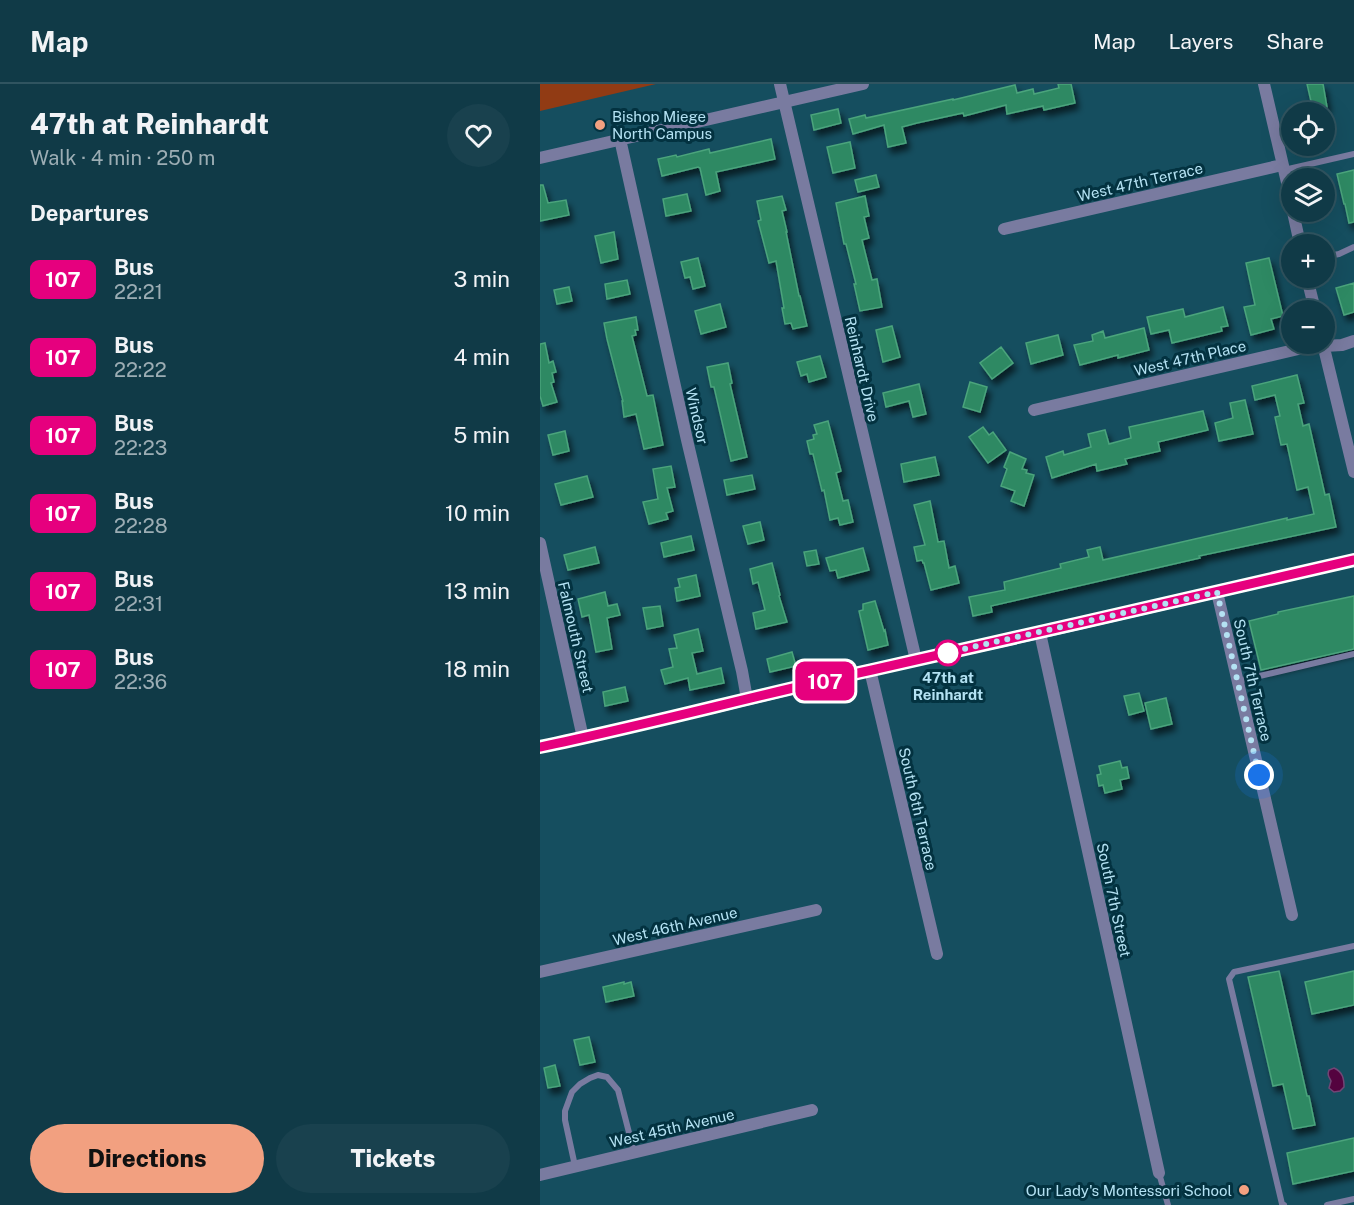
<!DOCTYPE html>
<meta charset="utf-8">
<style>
body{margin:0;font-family:"Public Sans",sans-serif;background:#19414e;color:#f1f3f6;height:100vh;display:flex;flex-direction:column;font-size:22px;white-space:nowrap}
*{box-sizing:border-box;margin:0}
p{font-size:20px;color:#9cadb4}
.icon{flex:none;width:33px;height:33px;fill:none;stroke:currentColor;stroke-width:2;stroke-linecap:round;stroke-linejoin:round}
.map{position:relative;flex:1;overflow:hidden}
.details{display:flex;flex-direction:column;background:#103a47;width:540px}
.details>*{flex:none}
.badge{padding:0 12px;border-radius:9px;font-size:21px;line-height:39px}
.controls{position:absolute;left:741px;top:18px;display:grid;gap:12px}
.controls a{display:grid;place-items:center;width:54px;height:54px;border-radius:50%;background:#103a47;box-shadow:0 6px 24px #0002,0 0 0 2px #305460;font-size:30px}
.you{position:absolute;width:30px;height:30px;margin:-15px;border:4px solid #fff;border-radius:50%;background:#1a73e8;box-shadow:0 0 0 9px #1a73e833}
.map>.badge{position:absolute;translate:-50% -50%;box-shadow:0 0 0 3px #fff}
h2{padding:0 30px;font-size:22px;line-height:54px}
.round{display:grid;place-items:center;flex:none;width:63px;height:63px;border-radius:32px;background:#19414e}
.summary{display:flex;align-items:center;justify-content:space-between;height:102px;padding:0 30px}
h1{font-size:28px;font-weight:800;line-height:45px}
.button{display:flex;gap:12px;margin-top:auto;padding:12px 30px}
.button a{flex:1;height:69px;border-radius:36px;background:#f2a080;color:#111;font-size:24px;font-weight:800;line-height:69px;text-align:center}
.button a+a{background:#19414e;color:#f1f3f6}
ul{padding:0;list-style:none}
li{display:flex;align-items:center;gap:18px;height:78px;padding:0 30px}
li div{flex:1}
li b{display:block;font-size:22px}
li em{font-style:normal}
li .badge{min-width:66px;font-weight:700;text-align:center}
header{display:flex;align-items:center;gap:36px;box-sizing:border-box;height:84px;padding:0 30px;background:#103a47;border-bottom:2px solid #305460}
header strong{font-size:28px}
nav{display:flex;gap:33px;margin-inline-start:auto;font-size:21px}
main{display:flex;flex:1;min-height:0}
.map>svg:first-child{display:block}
</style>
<header>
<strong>Map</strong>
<nav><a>Map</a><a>Layers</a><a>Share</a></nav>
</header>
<main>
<section class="details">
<div class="summary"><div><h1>47th at Reinhardt</h1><p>Walk · 4 min · 250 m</p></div><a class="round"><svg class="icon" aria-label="heart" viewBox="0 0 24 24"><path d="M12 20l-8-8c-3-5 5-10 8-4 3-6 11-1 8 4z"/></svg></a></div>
<h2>Departures</h2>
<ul>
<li><span class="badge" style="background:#e6007e;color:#fff">107</span><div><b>Bus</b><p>22:21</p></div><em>3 min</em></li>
<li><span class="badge" style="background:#e6007e;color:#fff">107</span><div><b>Bus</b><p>22:22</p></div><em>4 min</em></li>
<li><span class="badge" style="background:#e6007e;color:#fff">107</span><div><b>Bus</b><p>22:23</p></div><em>5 min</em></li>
<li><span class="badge" style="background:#e6007e;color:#fff">107</span><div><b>Bus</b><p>22:28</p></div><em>10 min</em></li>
<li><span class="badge" style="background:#e6007e;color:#fff">107</span><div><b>Bus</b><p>22:31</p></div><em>13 min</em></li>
<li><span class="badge" style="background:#e6007e;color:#fff">107</span><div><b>Bus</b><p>22:36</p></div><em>18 min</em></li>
</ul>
<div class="button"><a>Directions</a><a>Tickets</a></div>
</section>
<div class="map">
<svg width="814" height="1121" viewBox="0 0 814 1121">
<defs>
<filter id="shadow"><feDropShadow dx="3.5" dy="6" stdDeviation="3" flood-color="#0009"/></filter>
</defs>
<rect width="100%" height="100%" fill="#154e5f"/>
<path fill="#913b14" d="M0 0H116L0 27Z"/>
<path fill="#54033f" stroke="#714675" stroke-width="1.5" d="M794 984C803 988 804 995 804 1003L800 1007 794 1008 789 1004 791 997C789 993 787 991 789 986Z"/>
<path fill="#2d8963" stroke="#4ba47c" stroke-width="1.5" filter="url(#shadow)" d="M518 0H531L535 19 504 26 503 22 467 30 466 21 424 32 423 29 377 39 362 43 366 59 348 63 344 41 313 50 309 35 325 31 326 34 413 15V16L475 1 477 9 493 5 494 10 519 4Z
M767 0H783L787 23 773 26Z
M298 25 301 39 274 46 271 31Z
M231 55 235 75 176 88 180 107 166 111 160 84 158 83 122 92 118 75 136 71 137 73 169 65 170 69Z
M310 58 315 84 293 89 287 63Z
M814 86V138L809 139 805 120H804L797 90Z
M336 91 339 103 318 108 315 96Z
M0 101H3L8 119 26 116 29 131 0 137Z
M147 110 151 127 126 132 123 115Z
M242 112 246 126 242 127 247 148H246L259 212H260L267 242 253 245 251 239 245 240 242 224H244L236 177 229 179 218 137 221 136 217 117Z
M325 112 329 132 324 133 329 154 322 156 332 196 337 195 342 223 320 227 314 200H316L306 160H304L296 119Z
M74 148 78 175 61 179 55 152Z
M158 174 165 202 153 205 150 193 145 194 141 178Z
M729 174 743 232 731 235 734 245 711 251 704 223 715 221 706 179Z
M87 196 90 210 67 215 65 200Z
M814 199V228L804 231 796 204Z
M29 203 32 217 17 220 14 206Z
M180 220 186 243 161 250 155 227Z
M683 223 688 242 681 243 682 247 632 259 629 246 611 250 607 233 643 225 645 233Z
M96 233 98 246H95L96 251 92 252 107 312 113 311 123 361 104 365 96 330 84 333 82 317H83L67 255 64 239Z
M352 242 360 273 343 278 336 246Z
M604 244 609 266 578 274V271L540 281 534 261 553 257 552 251 563 247 565 254Z
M518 251 523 271 491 280 486 259Z
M5 259 9 279 13 277 16 288 12 289 14 298 11 299 17 318 3 322 0 312V260Z
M461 263 473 279 452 295 440 279Z
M280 272 286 293 269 298 267 290 261 292 257 278Z
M188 279 192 299 190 300 207 373 191 377 174 303H171L167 283Z
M757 291 764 319 758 320 763 342 769 340 785 411 789 410 796 443 659 472 660 474 451 522 452 528 433 532 429 513 465 506 464 498 521 484 520 480 549 473 547 466 560 463 563 476 747 434V436L774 430 768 403 757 406 747 360 741 361 735 333 740 332 735 311 715 316 712 302Z
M430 298 447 303 440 328 423 323Z
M379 300 386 330 373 333 369 317 346 323 343 309Z
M705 316 713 350 679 357 675 339 693 334 690 319Z
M663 327 668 346 618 358 620 367 585 375 587 380 557 387 556 380 512 394 506 373 523 367 524 371 551 363 548 350 565 346 569 360 591 354 589 343Z
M288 337 301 387 296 389 303 417 308 416 313 438 300 441 298 434 290 436 284 406 282 407 273 370H270L267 357 274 355 273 351 277 350 274 341Z
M443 343 449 351 453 348 466 366 448 379 429 353Z
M25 347 29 367 13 371 8 351Z
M470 368 486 375 482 385 487 386 486 389 494 391 484 422 471 417 475 407 461 402 467 385 464 383Z
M395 373 399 391 364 398 361 380Z
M131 382 135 403 127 404 133 427 126 429 128 435 109 440 103 418 118 415 113 385Z
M212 391 215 405 187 411 184 396Z
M47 392 53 413 21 421 15 400Z
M390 417 398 458 404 457 409 484 415 482 419 499 391 506 384 479H383L382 476 377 477 374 463 385 461 374 421Z
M220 438 224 456 208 460 203 442Z
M151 452 154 466 124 473 121 459Z
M55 463 59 479 28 486 24 471Z
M323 464 329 486 298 494 296 486 290 487 286 474Z
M276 466 279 480 267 482 264 468Z
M232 479 240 511 239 512 247 538 216 545 213 529 225 526 218 498 213 500 210 485Z
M156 491 160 512 137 517 135 504 140 503 138 495Z
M65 508 68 522 77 520 80 531 67 534 72 565 56 568 49 531 42 533 38 515Z
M814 512V565L721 586 709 537 738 530V528Z
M335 517 344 547 345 546 348 561 328 566 319 527 323 526V520Z
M120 522 123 542 107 545 103 524Z
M158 545 163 567 152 569 157 590 181 584 184 599 150 606 148 594 125 600 121 586 133 583 129 565 137 564 134 551Z
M252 568 256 582 230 588 227 575Z
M85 603 88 617 65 622 63 608Z
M599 609 604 627 589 631 584 612Z
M626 614 632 640 611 645 605 619Z
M580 677 582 684 587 683 589 694 580 696 582 705 565 709 563 701 559 702 557 691 561 690 559 682Z
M739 887 767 1012H769L775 1041 753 1045 743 1000 733 1002 708 893Z
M814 887V921L772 930 765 898Z
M84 898V900L91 898 94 912 66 918 63 903Z
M49 953 55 978 40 981 34 956Z
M15 981 20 1002 8 1004 4 984Z
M814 1054V1087L753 1100 747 1069Z"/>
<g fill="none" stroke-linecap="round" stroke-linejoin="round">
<path stroke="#797ba0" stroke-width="6" d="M744 86 814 70
M784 173 799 170 814 163
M698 597 814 570
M35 1082 25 1036V1027L32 1008 40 1000 50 994 58 991 67 993 78 1006 94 1068
M619 1089 628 1121
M744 1121 742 1120 689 895 694 888 814 862
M787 1121 814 1115"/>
<path stroke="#797ba0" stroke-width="12" d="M240 0 376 576
M724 0 752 120
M80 55 147 356 202 587 207 615
M0 74 323 0
M753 128 760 160
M464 145 742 81
M767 194 775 226
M783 260 814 388
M494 326 767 263 802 261 814 257
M0 459 43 654
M677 508 752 831
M500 549 619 1089
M330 586 397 870
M0 888 276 826
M0 1091 272 1026"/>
<path stroke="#9597d2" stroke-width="12" d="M0 663 172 624 330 586 500 549 814 476"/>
</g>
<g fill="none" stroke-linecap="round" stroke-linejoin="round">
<g stroke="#fff" stroke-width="14">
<path id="line" d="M0 663C111 640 221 610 332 586 493 550 653 513 814 476"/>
</g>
<use href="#line" stroke="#e6007e" stroke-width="9"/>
<path stroke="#b4e2f3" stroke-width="6" stroke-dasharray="0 10.8" d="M408 569H406L677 508 719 691"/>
</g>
<g fill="#f2a080" stroke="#033240" stroke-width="2">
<circle cx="60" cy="41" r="6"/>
<circle cx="704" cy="1106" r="6"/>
</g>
<circle fill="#fff" stroke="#e6007e" stroke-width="3" cx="408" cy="569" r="12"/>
<g text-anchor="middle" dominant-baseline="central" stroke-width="6" stroke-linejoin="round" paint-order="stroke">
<g font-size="15" fill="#b4e2f3" stroke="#033240" text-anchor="start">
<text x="72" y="32">Bishop Miege<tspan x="72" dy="17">North Campus</tspan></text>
<text x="692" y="1106" text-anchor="end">Our Lady's Montessori School</text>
</g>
<g font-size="15" fill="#b4e2f3" stroke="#033240">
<text transform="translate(600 98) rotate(-13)">West 47th Terrace</text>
<text transform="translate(650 274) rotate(-13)">West 47th Place</text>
<text transform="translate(322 285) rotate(77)">Reinhardt Drive</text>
<text transform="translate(157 332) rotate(77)">Windsor</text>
<text transform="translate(36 553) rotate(77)">Falmouth Street</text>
<text transform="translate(713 596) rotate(77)">South 7th Terrace</text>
<text transform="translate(378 725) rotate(77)">South 6th Terrace</text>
<text transform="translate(574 816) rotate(78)">South 7th Street</text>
<text transform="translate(135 842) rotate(-13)">West 46th Avenue</text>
<text transform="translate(132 1044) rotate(-13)">West 45th Avenue</text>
</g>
<g font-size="15" font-weight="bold" fill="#b4e2f3" stroke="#033240">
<text x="408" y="593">47th at<tspan x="408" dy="17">Reinhardt</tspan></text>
</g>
</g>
</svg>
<div class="controls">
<a><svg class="icon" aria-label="locate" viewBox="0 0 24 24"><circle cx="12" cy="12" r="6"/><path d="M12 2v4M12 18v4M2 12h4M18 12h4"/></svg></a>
<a><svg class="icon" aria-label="layers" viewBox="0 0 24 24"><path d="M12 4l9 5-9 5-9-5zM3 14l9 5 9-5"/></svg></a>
<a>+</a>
<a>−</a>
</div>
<div class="you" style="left:719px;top:691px"></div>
<b class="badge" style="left:285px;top:597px;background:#e6007e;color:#fff">107</b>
</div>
</main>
